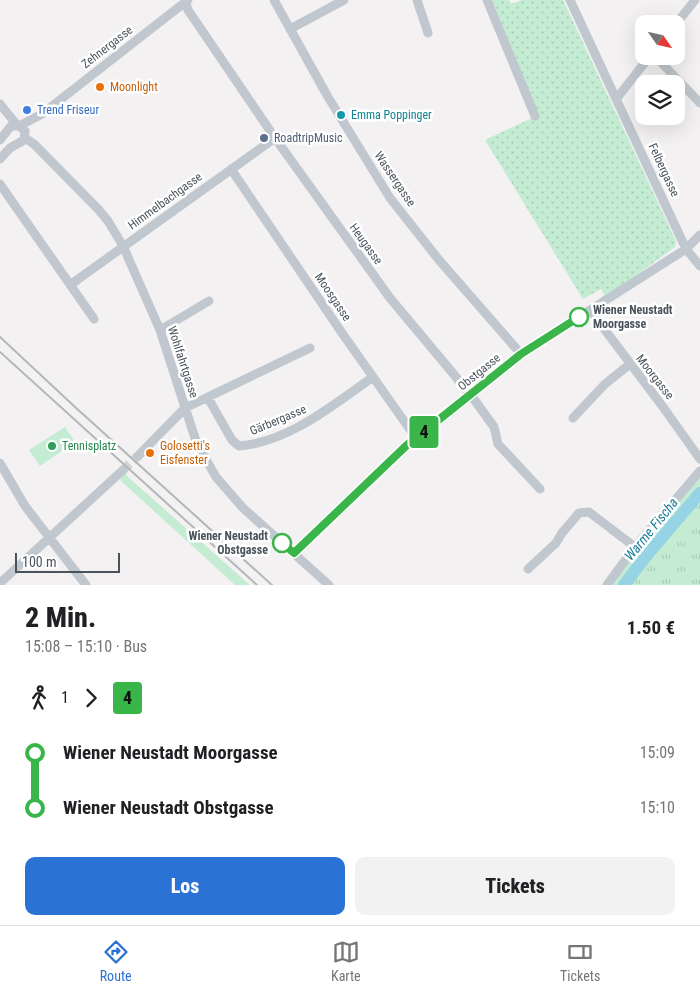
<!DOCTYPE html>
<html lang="de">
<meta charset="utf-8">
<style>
body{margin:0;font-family:"Roboto Condensed",sans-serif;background:#f2f2f2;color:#202124;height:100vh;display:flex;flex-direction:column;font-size:19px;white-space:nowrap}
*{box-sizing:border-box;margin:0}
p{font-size:16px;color:#757577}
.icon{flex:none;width:28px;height:28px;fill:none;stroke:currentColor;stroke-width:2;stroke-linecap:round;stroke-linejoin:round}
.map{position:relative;height:585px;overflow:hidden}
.side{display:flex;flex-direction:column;background:#fff;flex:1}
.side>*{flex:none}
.badge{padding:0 10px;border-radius:4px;font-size:18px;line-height:32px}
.needle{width:32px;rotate:124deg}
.fabs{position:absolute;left:635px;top:15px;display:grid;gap:10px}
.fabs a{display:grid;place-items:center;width:50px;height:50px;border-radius:10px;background:#fff;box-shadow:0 5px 20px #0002;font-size:25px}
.scale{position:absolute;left:15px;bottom:12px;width:105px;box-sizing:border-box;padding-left:5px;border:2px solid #4a535c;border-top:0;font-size:14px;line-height:18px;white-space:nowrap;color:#4a535c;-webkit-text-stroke:4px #fff;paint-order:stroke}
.map>.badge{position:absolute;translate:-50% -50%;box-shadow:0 0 0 2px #fff}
.legs{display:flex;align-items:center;gap:8px;height:55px;padding:0 25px;font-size:16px}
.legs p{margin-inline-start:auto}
.summary{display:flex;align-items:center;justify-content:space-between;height:85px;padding:0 25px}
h1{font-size:28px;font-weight:800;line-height:38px}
.action{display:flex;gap:10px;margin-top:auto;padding:10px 25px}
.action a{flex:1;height:58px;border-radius:10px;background:#2a72d3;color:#fff;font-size:20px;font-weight:800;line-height:58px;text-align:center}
.action a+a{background:#f2f2f2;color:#202124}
ul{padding:0 25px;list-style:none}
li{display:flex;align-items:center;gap:18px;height:55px;font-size:19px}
li i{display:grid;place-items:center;width:8px;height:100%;margin:0 6px;background:currentColor}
li i::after{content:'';width:12px;height:12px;margin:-6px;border:4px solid;border-radius:50%;background:#fff}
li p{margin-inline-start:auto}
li:first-child i{background:linear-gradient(#0000 50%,currentColor 0)}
li:last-child i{background:linear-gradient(currentColor 50%,#0000 0)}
.menu{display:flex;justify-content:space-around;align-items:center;height:70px;border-top:1px solid #e0e0e0;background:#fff;font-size:14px;color:#757577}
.menu a{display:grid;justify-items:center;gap:2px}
.menu .current{color:#2a72d3}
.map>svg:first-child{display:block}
</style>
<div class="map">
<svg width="700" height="585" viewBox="0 0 700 585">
<defs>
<pattern id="park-tufts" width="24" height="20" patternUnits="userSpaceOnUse" patternTransform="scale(1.25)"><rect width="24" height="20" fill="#c3ecd3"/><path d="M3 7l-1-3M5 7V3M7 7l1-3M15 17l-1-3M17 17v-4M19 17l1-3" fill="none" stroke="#a9ccb8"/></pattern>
<pattern id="garden-dots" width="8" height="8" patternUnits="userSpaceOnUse" patternTransform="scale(1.25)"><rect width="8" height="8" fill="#c3ecd3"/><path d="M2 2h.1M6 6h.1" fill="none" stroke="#a9ccb8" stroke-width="1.8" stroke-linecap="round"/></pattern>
</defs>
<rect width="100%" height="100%" fill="#f3f1f1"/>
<path fill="#c3ecd3" d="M65 427 75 442 40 466 29 450Z
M125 471 128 477 250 585H235L120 480Z
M700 478V523L635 585H611L666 516Z"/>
<path fill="url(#park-tufts)" d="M700 497V585H626L648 555Z"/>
<path fill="url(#garden-dots)" d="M492 0H509L511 4 522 0H563L676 241 675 247 606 297 601 289 583 299 485 140 538 115Z"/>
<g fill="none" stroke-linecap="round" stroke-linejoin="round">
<path stroke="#95d3e5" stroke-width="12" d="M624 585 647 555 700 493"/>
<path stroke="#d1d1d3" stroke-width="9" stroke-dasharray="9 4.5" stroke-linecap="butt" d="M123 470 138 456"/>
<path stroke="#c0c7ce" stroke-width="9" d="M185 0 188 10 275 138 390 298 471 395 494 427 498 444 540 489
M274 0 328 97 390 198 439 260 521 354
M417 0 428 33
M487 0 535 116
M570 0 686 249 700 266
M676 24 695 0
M290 29 344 0
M655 56 700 103
M617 98 650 56
M0 104 17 125
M19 126 42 114 188 0
M25 138 34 144 98 209 108 221 123 246 160 330 195 438 208 463 216 477 243 508 329 585
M0 140 11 126H19L25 131 24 140 10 148 0 159
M231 169 342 333 416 438
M0 184 94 319
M70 285 275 138
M590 310 663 407 700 459
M160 330 209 301
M208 398 232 440 239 446C289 442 333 405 373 377
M573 418 605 384 630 364
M138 456 185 408 310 348
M0 463 25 506 86 585
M294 553 399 452 521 354 686 249 700 235
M528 569 556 543 562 533 579 513 589 512 635 547
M0 583 123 470
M607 585 635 547 700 471"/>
<path stroke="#b3b6ba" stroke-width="2" d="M0 337 75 407 272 585
M0 352 257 585"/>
</g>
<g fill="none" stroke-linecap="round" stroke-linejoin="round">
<g stroke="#fff" stroke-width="11">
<path id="line-1" d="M282 543 294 553 407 445 521 354 579 317"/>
</g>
<use href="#line-1" stroke="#39b54a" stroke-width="8"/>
</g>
<g fill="#e8710a" stroke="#fff" stroke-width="2">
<circle cx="100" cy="87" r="5"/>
<circle cx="150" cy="453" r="5"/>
</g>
<circle fill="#3f7fe0" stroke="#fff" stroke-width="2" cx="27" cy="110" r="5"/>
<circle fill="#0f9aa8" stroke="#fff" stroke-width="2" cx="341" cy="115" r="5"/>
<circle fill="#5c6f8a" stroke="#fff" stroke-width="2" cx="264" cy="138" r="5"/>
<g fill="#fff" stroke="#39b54a" stroke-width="2.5">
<circle cx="579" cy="317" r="9"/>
<circle cx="282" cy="543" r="9"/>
</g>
<circle fill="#2e9e5b" stroke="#fff" stroke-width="2" cx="52" cy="446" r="5"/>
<g text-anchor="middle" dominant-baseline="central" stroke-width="5" stroke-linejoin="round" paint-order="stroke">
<g font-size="12" fill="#4a535c" stroke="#fff">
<text transform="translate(107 47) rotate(-38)">Zehnergasse</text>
<text transform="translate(664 170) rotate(65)">Felbergasse</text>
<text transform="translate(395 179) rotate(56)">Wassergasse</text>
<text transform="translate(165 201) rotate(-36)">Himmelbachgasse</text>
<text transform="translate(366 244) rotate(54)">Heugasse</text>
<text transform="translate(333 297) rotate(56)">Moosgasse</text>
<text transform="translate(183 362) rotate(72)">Wohlfahrtgasse</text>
<text transform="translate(479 372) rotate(-39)">Obstgasse</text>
<text transform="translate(655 377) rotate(52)">Moorgasse</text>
<text transform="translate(278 420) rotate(-23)">Gärbergasse</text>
</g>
<g font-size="12" fill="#c56008" stroke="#fff" text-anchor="start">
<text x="110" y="87">Moonlight</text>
<text x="160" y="446">Golosetti's<tspan x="160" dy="14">Eisfenster</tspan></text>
</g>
<g font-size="12" fill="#366cbe" stroke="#fff" text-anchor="start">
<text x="37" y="110">Trend Friseur</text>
</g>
<g font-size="12" fill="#0d838f" stroke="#fff" text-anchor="start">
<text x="351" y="115">Emma Poppinger</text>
</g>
<g font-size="12" fill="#4e5e75" stroke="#fff" text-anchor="start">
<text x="274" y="138">RoadtripMusic</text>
</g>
<g font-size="12" font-weight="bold" fill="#4a535c" stroke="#fff" text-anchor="start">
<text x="593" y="310">Wiener Neustadt<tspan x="593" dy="14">Moorgasse</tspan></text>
<text x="268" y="536" text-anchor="end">Wiener Neustadt<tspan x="268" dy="14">Obstgasse</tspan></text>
</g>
<g font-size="12" fill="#27864d" stroke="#fff" text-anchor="start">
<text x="62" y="446">Tennisplatz</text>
</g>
<g font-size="14" font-style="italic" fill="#1a7c99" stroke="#fff">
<text transform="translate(651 529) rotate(-51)">Warme Fischa</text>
</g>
</g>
</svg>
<div class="fabs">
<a><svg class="needle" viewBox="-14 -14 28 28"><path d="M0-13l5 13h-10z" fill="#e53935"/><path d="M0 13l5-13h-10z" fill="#757577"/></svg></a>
<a><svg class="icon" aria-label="layers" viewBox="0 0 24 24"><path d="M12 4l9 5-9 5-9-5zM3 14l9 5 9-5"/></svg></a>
</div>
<div class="scale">100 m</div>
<b class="badge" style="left:424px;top:432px;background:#39b54a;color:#111">4</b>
</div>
<section class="side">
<div class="summary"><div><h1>2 Min.</h1><p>15:08 – 15:10 · Bus</p></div><b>1.50 €</b></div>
<div class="legs"><svg class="icon" aria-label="walk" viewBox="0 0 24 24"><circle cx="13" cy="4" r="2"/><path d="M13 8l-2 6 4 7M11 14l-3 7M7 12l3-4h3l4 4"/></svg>1<svg class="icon" aria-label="forward" viewBox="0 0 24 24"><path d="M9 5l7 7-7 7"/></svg><b class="badge" style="background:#39b54a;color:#111">4</b></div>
<ul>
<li><i style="color:#39b54a"></i><b>Wiener Neustadt Moorgasse</b><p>15:09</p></li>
<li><i style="color:#39b54a"></i><b>Wiener Neustadt Obstgasse</b><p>15:10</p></li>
</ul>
<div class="action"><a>Los</a><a>Tickets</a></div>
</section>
<nav class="menu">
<a class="current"><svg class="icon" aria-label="directions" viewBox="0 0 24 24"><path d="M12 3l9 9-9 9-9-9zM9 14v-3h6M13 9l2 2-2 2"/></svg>Route</a>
<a><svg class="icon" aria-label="map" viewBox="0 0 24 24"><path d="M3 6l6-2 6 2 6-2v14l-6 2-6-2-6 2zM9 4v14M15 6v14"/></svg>Karte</a>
<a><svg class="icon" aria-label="tickets" viewBox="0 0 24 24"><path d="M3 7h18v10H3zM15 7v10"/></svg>Tickets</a>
</nav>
